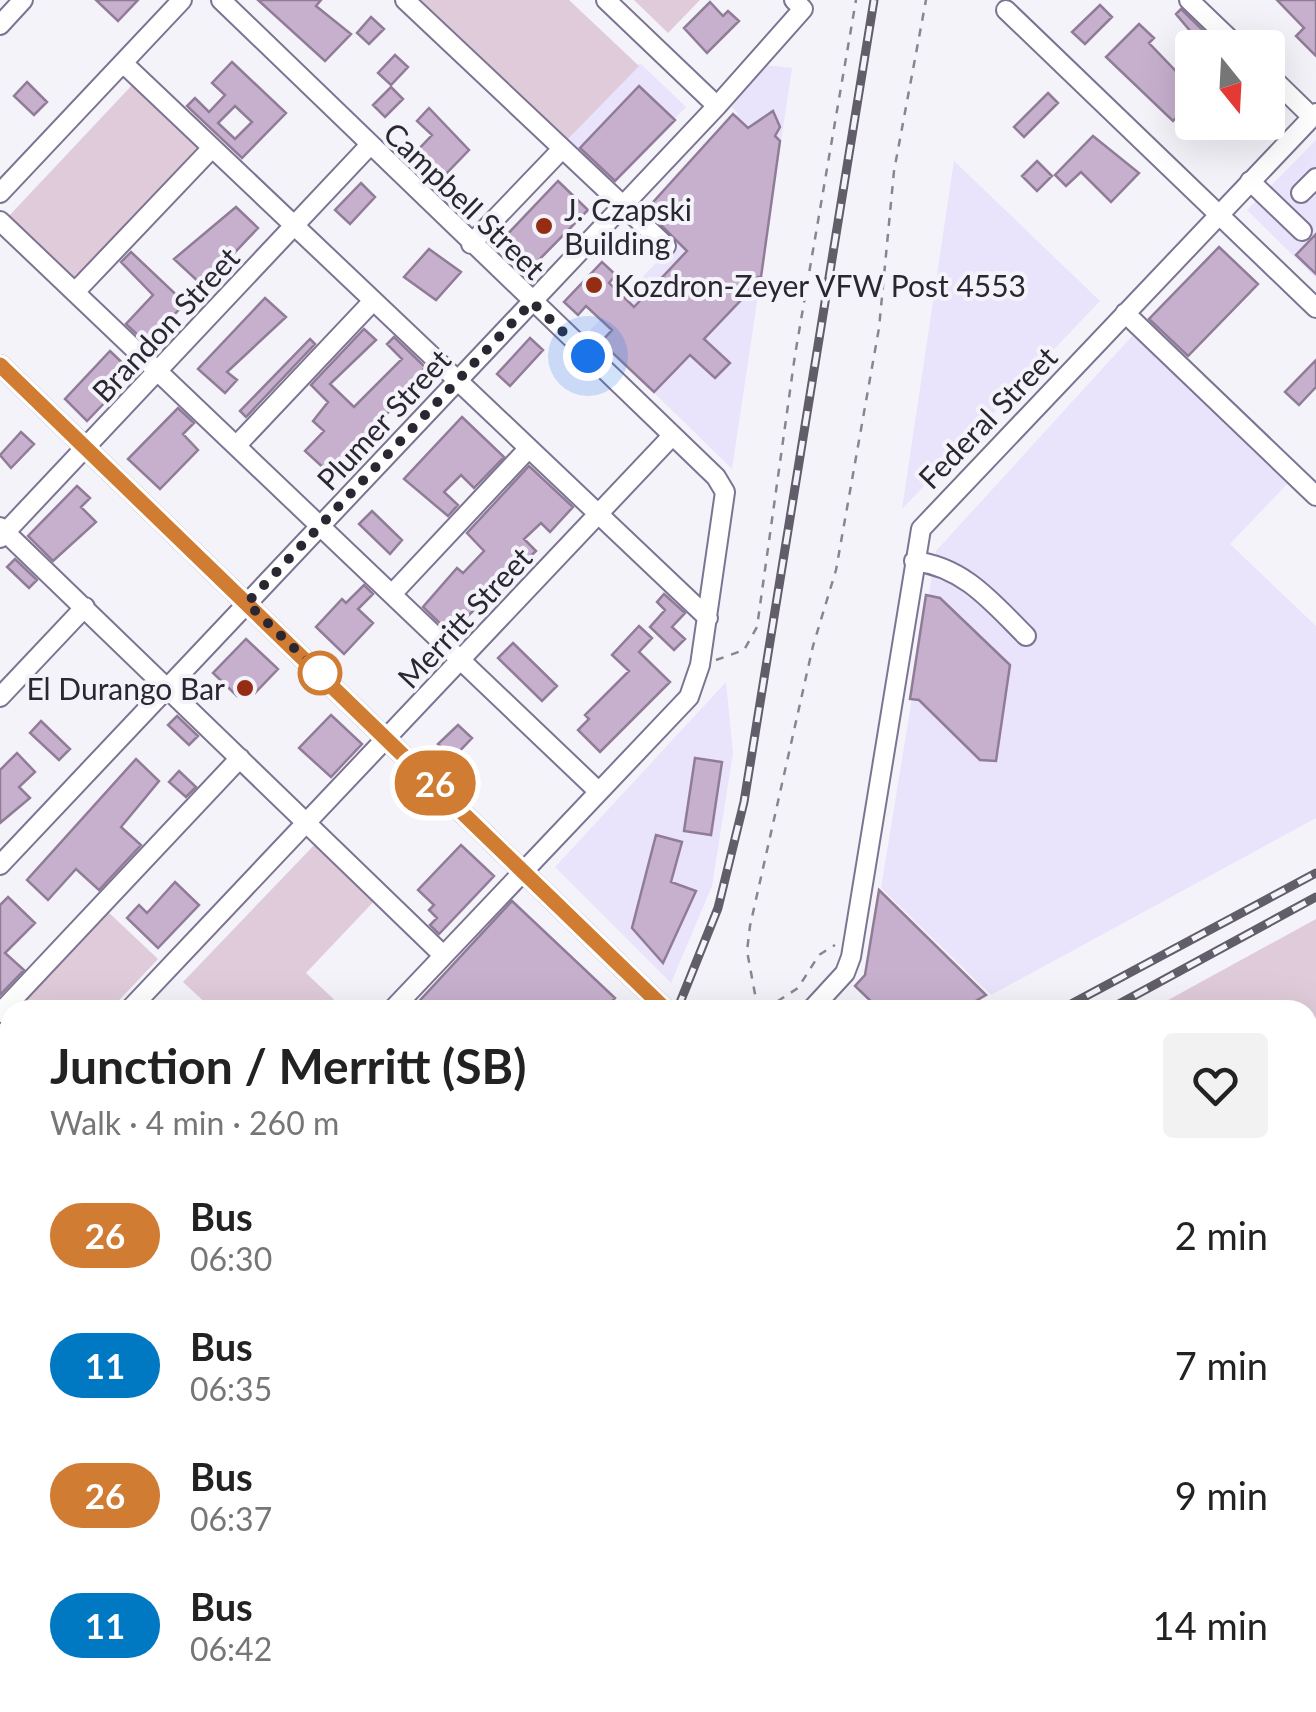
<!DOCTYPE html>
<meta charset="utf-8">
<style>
body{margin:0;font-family:Lato,sans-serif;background:#f2f2f2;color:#222;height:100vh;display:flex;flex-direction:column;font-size:38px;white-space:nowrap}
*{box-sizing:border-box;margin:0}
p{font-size:32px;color:#767676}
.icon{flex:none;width:55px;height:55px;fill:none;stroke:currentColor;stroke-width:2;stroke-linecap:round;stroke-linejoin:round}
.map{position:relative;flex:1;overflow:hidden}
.details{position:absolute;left:0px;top:1000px;width:1318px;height:712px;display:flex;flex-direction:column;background:#fff;border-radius:30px 30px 0 0;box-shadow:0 10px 40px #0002}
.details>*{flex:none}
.badge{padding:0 20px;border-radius:32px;font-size:35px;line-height:65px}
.needle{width:65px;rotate:162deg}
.buttons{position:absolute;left:1175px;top:30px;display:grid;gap:20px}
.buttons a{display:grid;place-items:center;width:110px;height:110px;border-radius:10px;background:#fff;box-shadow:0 10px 40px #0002;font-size:50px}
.you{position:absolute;width:50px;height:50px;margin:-25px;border:8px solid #fff;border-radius:50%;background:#1a73e8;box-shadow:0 0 0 15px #1a73e833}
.map>.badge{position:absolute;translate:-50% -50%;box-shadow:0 0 0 5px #fff}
.round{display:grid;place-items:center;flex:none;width:105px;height:105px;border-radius:10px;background:#f2f2f2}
.head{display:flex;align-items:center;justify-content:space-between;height:170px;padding:0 50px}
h1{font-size:48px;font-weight:700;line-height:75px}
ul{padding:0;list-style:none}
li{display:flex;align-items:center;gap:30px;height:130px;padding:0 50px}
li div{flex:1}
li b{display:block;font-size:38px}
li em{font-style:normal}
li .badge{min-width:110px;font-weight:700;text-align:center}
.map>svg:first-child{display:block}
</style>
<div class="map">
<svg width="1316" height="1712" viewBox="0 0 1316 1712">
<rect width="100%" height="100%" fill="#f5f3fa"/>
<path fill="#e9e3fb" d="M640 63 686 107 614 182 568 139Z
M764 65 792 68 732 469 590 330 666 253 633 224 738 114 732 107Z
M1316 140V278L1247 210Z
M954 161 1100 301 902 509Z
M1134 334 1287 484 1230 544 1316 626V818L991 995 881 888 936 551Z
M726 682 733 753 712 886 671 983 555 867Z
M10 1164V1492L0 1498V1175Z
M1316 1448V1600L1308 1592V1455Z
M10 1646V1702H307L317 1712H0V1651Z
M725 1702 938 1703 926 1712H723Z
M948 1703H1040L1050 1712H958Z"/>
<path fill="#dfcbd9" d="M421 0H569L639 66 568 139Z
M634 0H700L668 33Z
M134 83 203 148 76 282 7 218Z
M319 840 379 896 306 973 345 1010H213L183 982Z
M106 910 158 959 110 1010H35L23 999Z
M1316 919V1413L1308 1420V1010H1150Z"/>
<path fill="#c6b0ce" stroke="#907c97" stroke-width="2.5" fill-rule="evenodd" d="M96 0H138L118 21Z
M258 0H321L316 6 351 34 325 61Z
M1277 0H1316V56L1296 36 1304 28Z
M710 2 723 16 728 11 739 21 707 53 684 28Z
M1100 5 1112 17 1085 44 1072 32Z
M1181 9 1210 37 1202 45 1176 14Z
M371 17 384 29 369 44 357 33Z
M1139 24 1154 38 1149 43 1192 88V101L1173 121 1106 57Z
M395 55 408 67 391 85 378 73Z
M232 62 286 113 242 158 187 106 195 98 209 112 225 95 212 83ZM235 106 252 122 235 139 218 123Z
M27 82 47 102 34 115 14 96Z
M639 86 675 120 615 181 580 148Z
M391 87 403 99 385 117 373 105Z
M1048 93 1058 103 1024 137 1014 127Z
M429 108 469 150 442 178 416 152 432 135 417 121Z
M773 111 780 127 775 136 780 141 761 277H758V298L746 295 704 339 730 363 715 378 690 355 654 392 601 342 612 330 586 306 578 315 564 302 602 262 616 275 609 283 634 307 687 251 646 210 733 114 748 128Z
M1093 136 1139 173 1111 202 1081 172 1066 186 1055 175Z
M1037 161 1052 176 1037 191 1022 176Z
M558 181 588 210 529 270 500 242Z
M361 183 375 197 350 224 335 210Z
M236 207 258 228 203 286 174 259Z
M1316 234V274L1296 255Z
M1219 247 1258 284 1188 356 1149 319Z
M429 249 461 272 436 300 404 277Z
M131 252 185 303 147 344 126 324 153 295 121 262Z
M265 298 286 317 227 372 237 380 225 393 198 369Z
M364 329 376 340 330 384 354 407 402 359 387 344 394 337 425 367 403 398 328 472 305 451 324 431 313 421 328 402 311 385Z
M530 338 543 350 510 386 497 374Z
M310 339 315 344 246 417 240 411Z
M110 351 133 373 87 421 65 399Z
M1316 360V387L1299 405 1285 392Z
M178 408 194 423 183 434 198 450 160 489 128 459Z
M462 417 504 457 474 488 461 475 444 492 458 505 448 516 404 479Z
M21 432 34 444 11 468 0 455Z
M529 466 573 507 550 532 541 523 524 539 536 551 450 633 423 607 457 568 463 573 484 551 467 533Z
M77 486 90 498 81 507 96 522 53 561 28 536Z
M372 511 402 540 390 554 359 524Z
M15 559 37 580 29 588 7 567Z
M364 585 373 594 358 609 373 623 344 654 316 627 342 599 346 603Z
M664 594 685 613 672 627 685 639 674 650 650 627 665 610 657 602Z
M926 595 940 598 1010 665 996 761 980 760 919 700 910 699Z
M639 626 652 638 639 652 670 682 600 752 578 730 589 719 585 715 629 671 612 655Z
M246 639 278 669 255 693 247 685 237 696 213 673Z
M513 643 557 686 542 701 498 658Z
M331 715 362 744 331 777 299 748Z
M177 716 198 736 189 745 168 725Z
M41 721 70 749 59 760 30 733Z
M458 725 472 738 453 758 438 744Z
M17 753 35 772 19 787 30 798 0 823V770Z
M695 758 722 762 711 835 684 831Z
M136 759 159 781 121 827 141 845 99 890 76 869 48 900 27 880Z
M179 771 196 787 186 797 169 782Z
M656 835 682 842 671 882 696 891 663 963 632 928Z
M461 845 494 876 439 934 430 925 437 918 429 910 434 905 418 890Z
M175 882 199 905 158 948 127 918 139 905 147 913Z
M879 890 986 995 960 1010H880L855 986 865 975Z
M8 897 35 923 5 953 24 970 0 995V905Z
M512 901 615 998 604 1010H411Z"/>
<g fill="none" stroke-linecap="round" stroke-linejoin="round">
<g stroke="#7c7492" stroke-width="22">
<path id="minor" d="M221 0 716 477 725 492 700 665 689 697 392 1010
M405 0 666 246
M606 0 717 106
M1189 0 1239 48
M1006 10 1316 308
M0 25 23 0
M123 63 708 618
M1268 74 1312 117
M1250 181 1302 231
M0 193 182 0
M1301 193 1316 178
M0 221 598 791
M471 244 562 149
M75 292 212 148
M1125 313 1316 496
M0 365 666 1010
M236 446 373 301
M0 527 443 955
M0 538 369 146
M914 561C964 567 992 602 1026 636
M392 594 528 449
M0 697 85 607
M0 865 717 106 803 9 794 0
M129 1010 672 436
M811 1010 845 973 851 957 921 529 1316 113
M0 1013 240 758
M0 1145 10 1134
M0 1201 10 1190
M0 1209 10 1219
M1308 1437 1316 1447
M0 1489 10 1483
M1308 1495 1316 1485
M1308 1619 1316 1627
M220 1702 231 1712
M1230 1702 1239 1712
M943 1709 946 1712
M81 1712 101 1702
M1133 1712 1142 1702"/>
</g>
<path stroke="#88858f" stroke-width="2.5" stroke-dasharray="8 8" stroke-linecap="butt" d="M716 660 744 650 757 627 795 355 856 0
M758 1010 747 951 750 926 813 646 836 570 879 328 894 171 926 0
M764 1010 798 988 819 955 835 945"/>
<use href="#minor" stroke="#fff" stroke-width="18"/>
<g stroke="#615e69" stroke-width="9">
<path id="rail" d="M677 1010 718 908 744 802 874 0
M1060 1010 1316 873
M1108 1010 1316 897
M0 1592 10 1586
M695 1712 697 1702"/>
</g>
<use href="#rail" stroke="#f5f3fa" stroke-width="5" stroke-dasharray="15" stroke-linecap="butt"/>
</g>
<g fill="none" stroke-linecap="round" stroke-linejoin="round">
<g stroke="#fff" stroke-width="22">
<path id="line" d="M0 365 666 1010"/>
</g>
<use href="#line" stroke="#d07c32" stroke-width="15"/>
<path stroke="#2a2733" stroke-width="10" stroke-dasharray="0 18" d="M320 673 247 603 532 302 588 356"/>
</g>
<g fill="#952d15" stroke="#f5f3fa" stroke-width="4">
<circle cx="544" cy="226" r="10"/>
<circle cx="594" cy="285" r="10"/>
<circle cx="245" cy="688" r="10"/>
</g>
<circle fill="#fff" stroke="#d07c32" stroke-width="5" cx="320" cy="673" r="20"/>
<g text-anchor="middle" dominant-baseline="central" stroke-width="8" stroke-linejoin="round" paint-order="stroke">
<g font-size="30" fill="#2a2733" stroke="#f5f3fa">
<text transform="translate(465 200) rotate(44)">Campbell Street</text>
<text transform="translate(165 324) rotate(-47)">Brandon Street</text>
<text transform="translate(987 417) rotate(-46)">Federal Street</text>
<text transform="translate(383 419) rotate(-47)">Plumer Street</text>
<text transform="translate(464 617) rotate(-47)">Merritt Street</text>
</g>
<g font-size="30" fill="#2a2733" stroke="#f5f3fa" text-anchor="start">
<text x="564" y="209">J. Czapski<tspan x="564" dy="34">Building</tspan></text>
<text x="614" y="285">Kozdron-Zeyer VFW Post 4553</text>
<text x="225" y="688" text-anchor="end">El Durango Bar</text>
</g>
</g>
</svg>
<div class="buttons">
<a><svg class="needle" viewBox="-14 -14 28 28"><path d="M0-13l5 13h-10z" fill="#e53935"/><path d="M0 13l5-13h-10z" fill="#767676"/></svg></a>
</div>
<div class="you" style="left:588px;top:356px"></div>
<b class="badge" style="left:435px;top:783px;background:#d07c32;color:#fff">26</b>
<section class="details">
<div class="head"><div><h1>Junction / Merritt (SB)</h1><p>Walk · 4 min · 260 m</p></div><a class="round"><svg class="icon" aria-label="heart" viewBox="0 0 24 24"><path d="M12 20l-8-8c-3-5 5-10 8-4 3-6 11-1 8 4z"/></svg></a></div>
<ul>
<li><span class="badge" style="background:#d07c32;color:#fff">26</span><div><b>Bus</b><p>06:30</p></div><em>2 min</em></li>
<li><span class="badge" style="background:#0079c2;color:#fff">11</span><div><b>Bus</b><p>06:35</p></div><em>7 min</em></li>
<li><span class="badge" style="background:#d07c32;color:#fff">26</span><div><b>Bus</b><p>06:37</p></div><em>9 min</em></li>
<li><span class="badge" style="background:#0079c2;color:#fff">11</span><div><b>Bus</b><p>06:42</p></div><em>14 min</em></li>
</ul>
</section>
</div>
